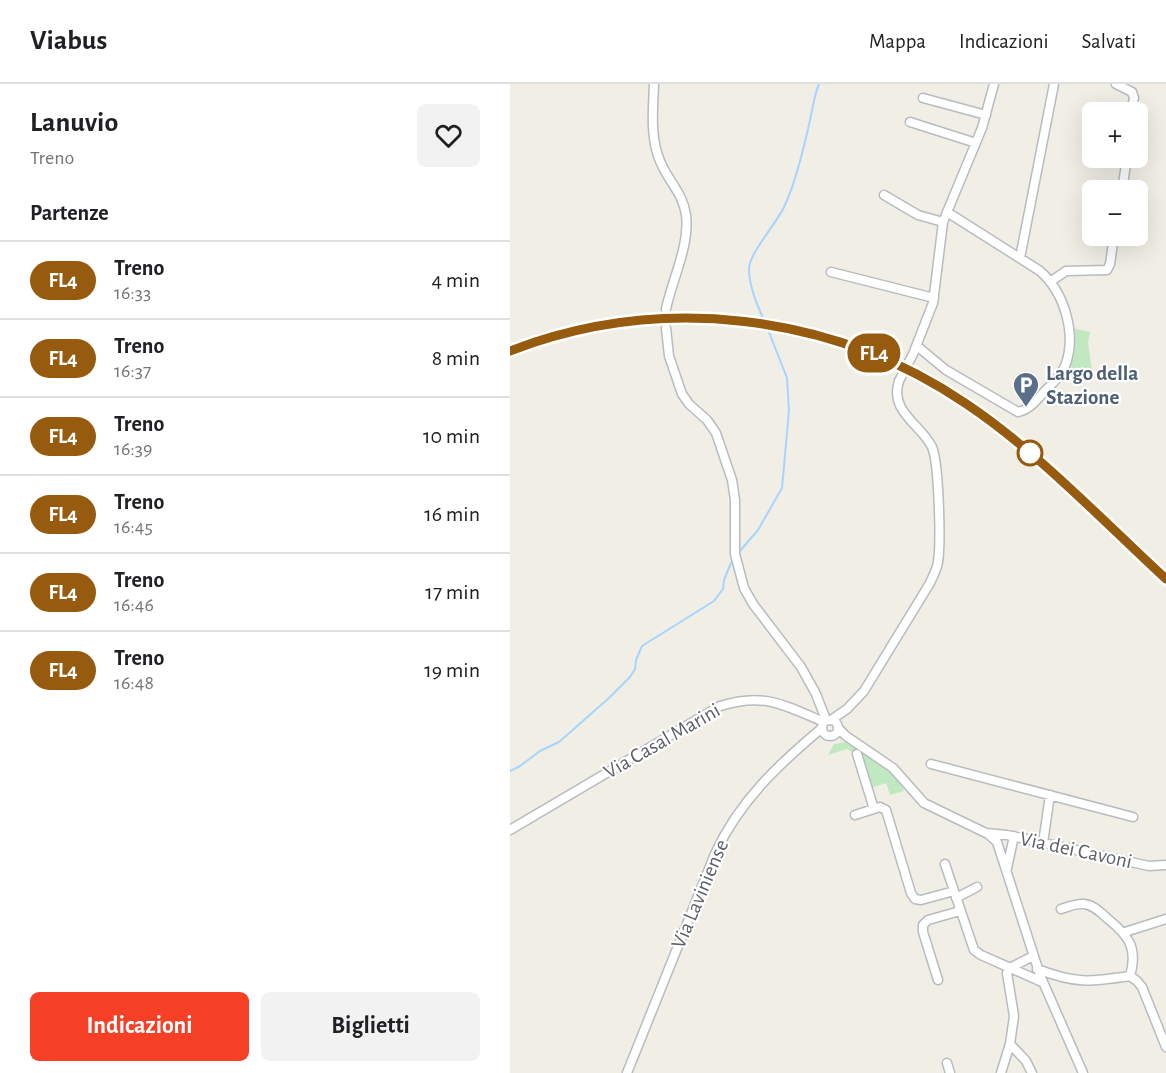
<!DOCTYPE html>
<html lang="it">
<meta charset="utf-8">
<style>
body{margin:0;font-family:"Alegreya Sans",sans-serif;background:#f2f2f2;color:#202124;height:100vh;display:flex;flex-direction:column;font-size:22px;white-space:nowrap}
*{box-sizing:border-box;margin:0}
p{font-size:20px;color:#757577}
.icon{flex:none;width:33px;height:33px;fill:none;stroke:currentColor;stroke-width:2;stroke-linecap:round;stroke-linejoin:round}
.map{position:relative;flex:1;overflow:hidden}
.details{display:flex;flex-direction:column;background:#fff;width:510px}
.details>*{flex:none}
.badge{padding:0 12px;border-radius:20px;font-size:21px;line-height:39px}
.tools{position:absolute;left:572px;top:18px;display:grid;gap:12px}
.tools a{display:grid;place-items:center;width:66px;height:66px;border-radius:9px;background:#fff;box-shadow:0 6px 24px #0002;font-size:30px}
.map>.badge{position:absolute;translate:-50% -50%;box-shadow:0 0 0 3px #fff}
h2{padding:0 30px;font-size:22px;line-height:54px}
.round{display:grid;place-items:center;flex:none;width:63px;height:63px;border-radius:9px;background:#f2f2f2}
.overview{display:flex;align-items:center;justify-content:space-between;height:102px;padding:0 30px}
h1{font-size:28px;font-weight:700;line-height:45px}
.button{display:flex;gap:12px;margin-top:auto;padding:12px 30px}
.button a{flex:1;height:69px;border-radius:9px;background:#f54026;color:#fff;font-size:24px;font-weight:700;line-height:69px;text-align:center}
.button a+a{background:#f2f2f2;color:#202124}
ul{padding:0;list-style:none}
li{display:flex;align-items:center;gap:18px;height:78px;padding:0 30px;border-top:2px solid #e0e0e0}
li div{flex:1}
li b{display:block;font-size:22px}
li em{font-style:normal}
li .badge{min-width:66px;font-weight:700;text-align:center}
header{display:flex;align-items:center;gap:36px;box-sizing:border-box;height:84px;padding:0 30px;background:#fff;border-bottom:2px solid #e0e0e0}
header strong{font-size:28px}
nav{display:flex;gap:33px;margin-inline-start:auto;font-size:21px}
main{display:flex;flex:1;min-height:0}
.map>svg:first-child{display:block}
</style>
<header>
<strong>Viabus</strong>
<nav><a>Mappa</a><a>Indicazioni</a><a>Salvati</a></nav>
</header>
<main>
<section class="details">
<div class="overview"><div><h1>Lanuvio</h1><p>Treno</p></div><a class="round"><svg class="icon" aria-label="heart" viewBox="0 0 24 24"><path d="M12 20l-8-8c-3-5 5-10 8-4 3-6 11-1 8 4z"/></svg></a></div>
<h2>Partenze</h2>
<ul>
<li><span class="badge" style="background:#965b0e;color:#fff">FL4</span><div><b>Treno</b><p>16:33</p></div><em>4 min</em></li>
<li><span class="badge" style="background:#965b0e;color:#fff">FL4</span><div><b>Treno</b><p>16:37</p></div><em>8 min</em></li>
<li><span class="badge" style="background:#965b0e;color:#fff">FL4</span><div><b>Treno</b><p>16:39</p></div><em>10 min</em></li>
<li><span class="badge" style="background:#965b0e;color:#fff">FL4</span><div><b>Treno</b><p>16:45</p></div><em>16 min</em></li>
<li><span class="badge" style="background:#965b0e;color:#fff">FL4</span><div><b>Treno</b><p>16:46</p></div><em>17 min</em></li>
<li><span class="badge" style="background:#965b0e;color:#fff">FL4</span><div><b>Treno</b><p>16:48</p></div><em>19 min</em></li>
</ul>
<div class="button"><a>Indicazioni</a><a>Biglietti</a></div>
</section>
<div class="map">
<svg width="656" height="989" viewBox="0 0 656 989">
<rect width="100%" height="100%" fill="#f0eee5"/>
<path fill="#c0e9c2" d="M562 244 580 248 578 259 582 286 557 285Z
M335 658C356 671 386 683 394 707L380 711 376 699 361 704 351 674 337 665 318 671 324 660Z"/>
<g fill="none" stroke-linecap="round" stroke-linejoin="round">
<path stroke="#a7d4ff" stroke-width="2" d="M253 234C247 221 239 200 239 185 239 169 268 138 275 121 285 99 295 59 300 36 303 23 304 12 309 0
M229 468 248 446 272 404 274 382 279 326 277 294 257 243
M0 687 10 682 30 667 49 658 99 614 120 593 125 585 126 576 132 562 204 517 213 505 214 496 221 479"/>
<path stroke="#cbcbc6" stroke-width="8" stroke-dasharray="8 4" stroke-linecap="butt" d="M156 244V225"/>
<g stroke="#b8bbc0" stroke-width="11">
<path id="minor" d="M144 0C143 25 140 54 150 77 158 97 173 109 176 131 180 161 162 196 156 225
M606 0 622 8 624 14 621 28
M413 14 476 31
M400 38 466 59
M612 106 617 74
M374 111 408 131 433 138
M510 174 544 0
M321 188 424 214
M540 198 556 187 597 186 600 180 604 152
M156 244 159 272 172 310 179 320 197 336 206 349 222 396 225 416V470L234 504 243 520 291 583 306 610 316 636
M407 262 436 286 508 328C519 326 527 316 534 308 542 300 550 293 555 282 567 251 555 209 530 187L437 128
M405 265 423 219 433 138 472 44 484 0
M312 644a8 8 0 1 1 16 0a8 8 0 1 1-16 0Z
M321 636 337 625 354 607 420 499C423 492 427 485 428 478 431 459 429 379 422 363 411 340 379 328 389 297
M328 644 336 652 383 684 414 719 478 750 487 758 530 891 573 989
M347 670 364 725
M421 680 623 733
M345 731 370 723 376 726 401 809 405 815 411 816 444 807
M0 746 210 622C254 608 274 621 314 638
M476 749 497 751 639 782 656 781
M533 759 540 711
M435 780 464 866 471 871 532 898
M497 784 504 752
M446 814 467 803
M615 848 656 835
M527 885C567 900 579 898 620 892 628 864 619 852 598 835 591 829 584 821 574 820 566 819 558 823 551 825
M620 892 627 897 632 903 656 963
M428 896 413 848V841L418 836 450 827
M500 960 516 977 522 989
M437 979 440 989
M117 989 205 770C229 717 269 680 312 644
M491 989 500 960 504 932 497 889 500 884 523 872"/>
</g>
<use href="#minor" stroke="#fff" stroke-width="8"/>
<path stroke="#b6b7b8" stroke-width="2" stroke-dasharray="1.5 8" stroke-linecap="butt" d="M0 267C160 205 336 232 474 332 538 379 597 441 656 496"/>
<g stroke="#b8bbc0" stroke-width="11" stroke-linecap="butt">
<path id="minor-bridge" d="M389 297 404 268"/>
</g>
<use href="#minor-bridge" stroke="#fff" stroke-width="8"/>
</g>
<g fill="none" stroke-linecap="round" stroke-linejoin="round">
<g stroke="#fff" stroke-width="14">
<path id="line" d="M0 267C151 209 322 229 455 319 527 367 592 436 656 495"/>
</g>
<use href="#line" stroke="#965b0e" stroke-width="9"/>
</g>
<defs>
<g id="parking-pin" transform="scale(1.35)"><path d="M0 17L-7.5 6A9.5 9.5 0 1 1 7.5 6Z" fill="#5c6f8a" stroke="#fff"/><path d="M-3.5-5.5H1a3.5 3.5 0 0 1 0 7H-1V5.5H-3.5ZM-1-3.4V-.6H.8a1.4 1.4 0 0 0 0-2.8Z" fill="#fff"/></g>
</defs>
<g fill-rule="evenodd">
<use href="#parking-pin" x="516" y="301"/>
</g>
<circle fill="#fff" stroke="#965b0e" stroke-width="3" cx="520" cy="369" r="12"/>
<g text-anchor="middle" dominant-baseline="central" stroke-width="4.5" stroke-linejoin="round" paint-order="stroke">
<g font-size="21" font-weight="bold" fill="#4e5e75" stroke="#fff" text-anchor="start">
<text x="536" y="289">Largo della<tspan x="536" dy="24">Stazione</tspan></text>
</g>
<g font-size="21" fill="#5d6167" stroke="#fff">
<text transform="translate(152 657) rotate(-30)">Via Casal Marini</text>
<text transform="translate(566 766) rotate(12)">Via dei Cavoni</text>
<text transform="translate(190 810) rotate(-67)">Via Laviniense</text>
</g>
</g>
</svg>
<div class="tools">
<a>+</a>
<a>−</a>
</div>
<b class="badge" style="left:364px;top:269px;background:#965b0e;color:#fff">FL4</b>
</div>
</main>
